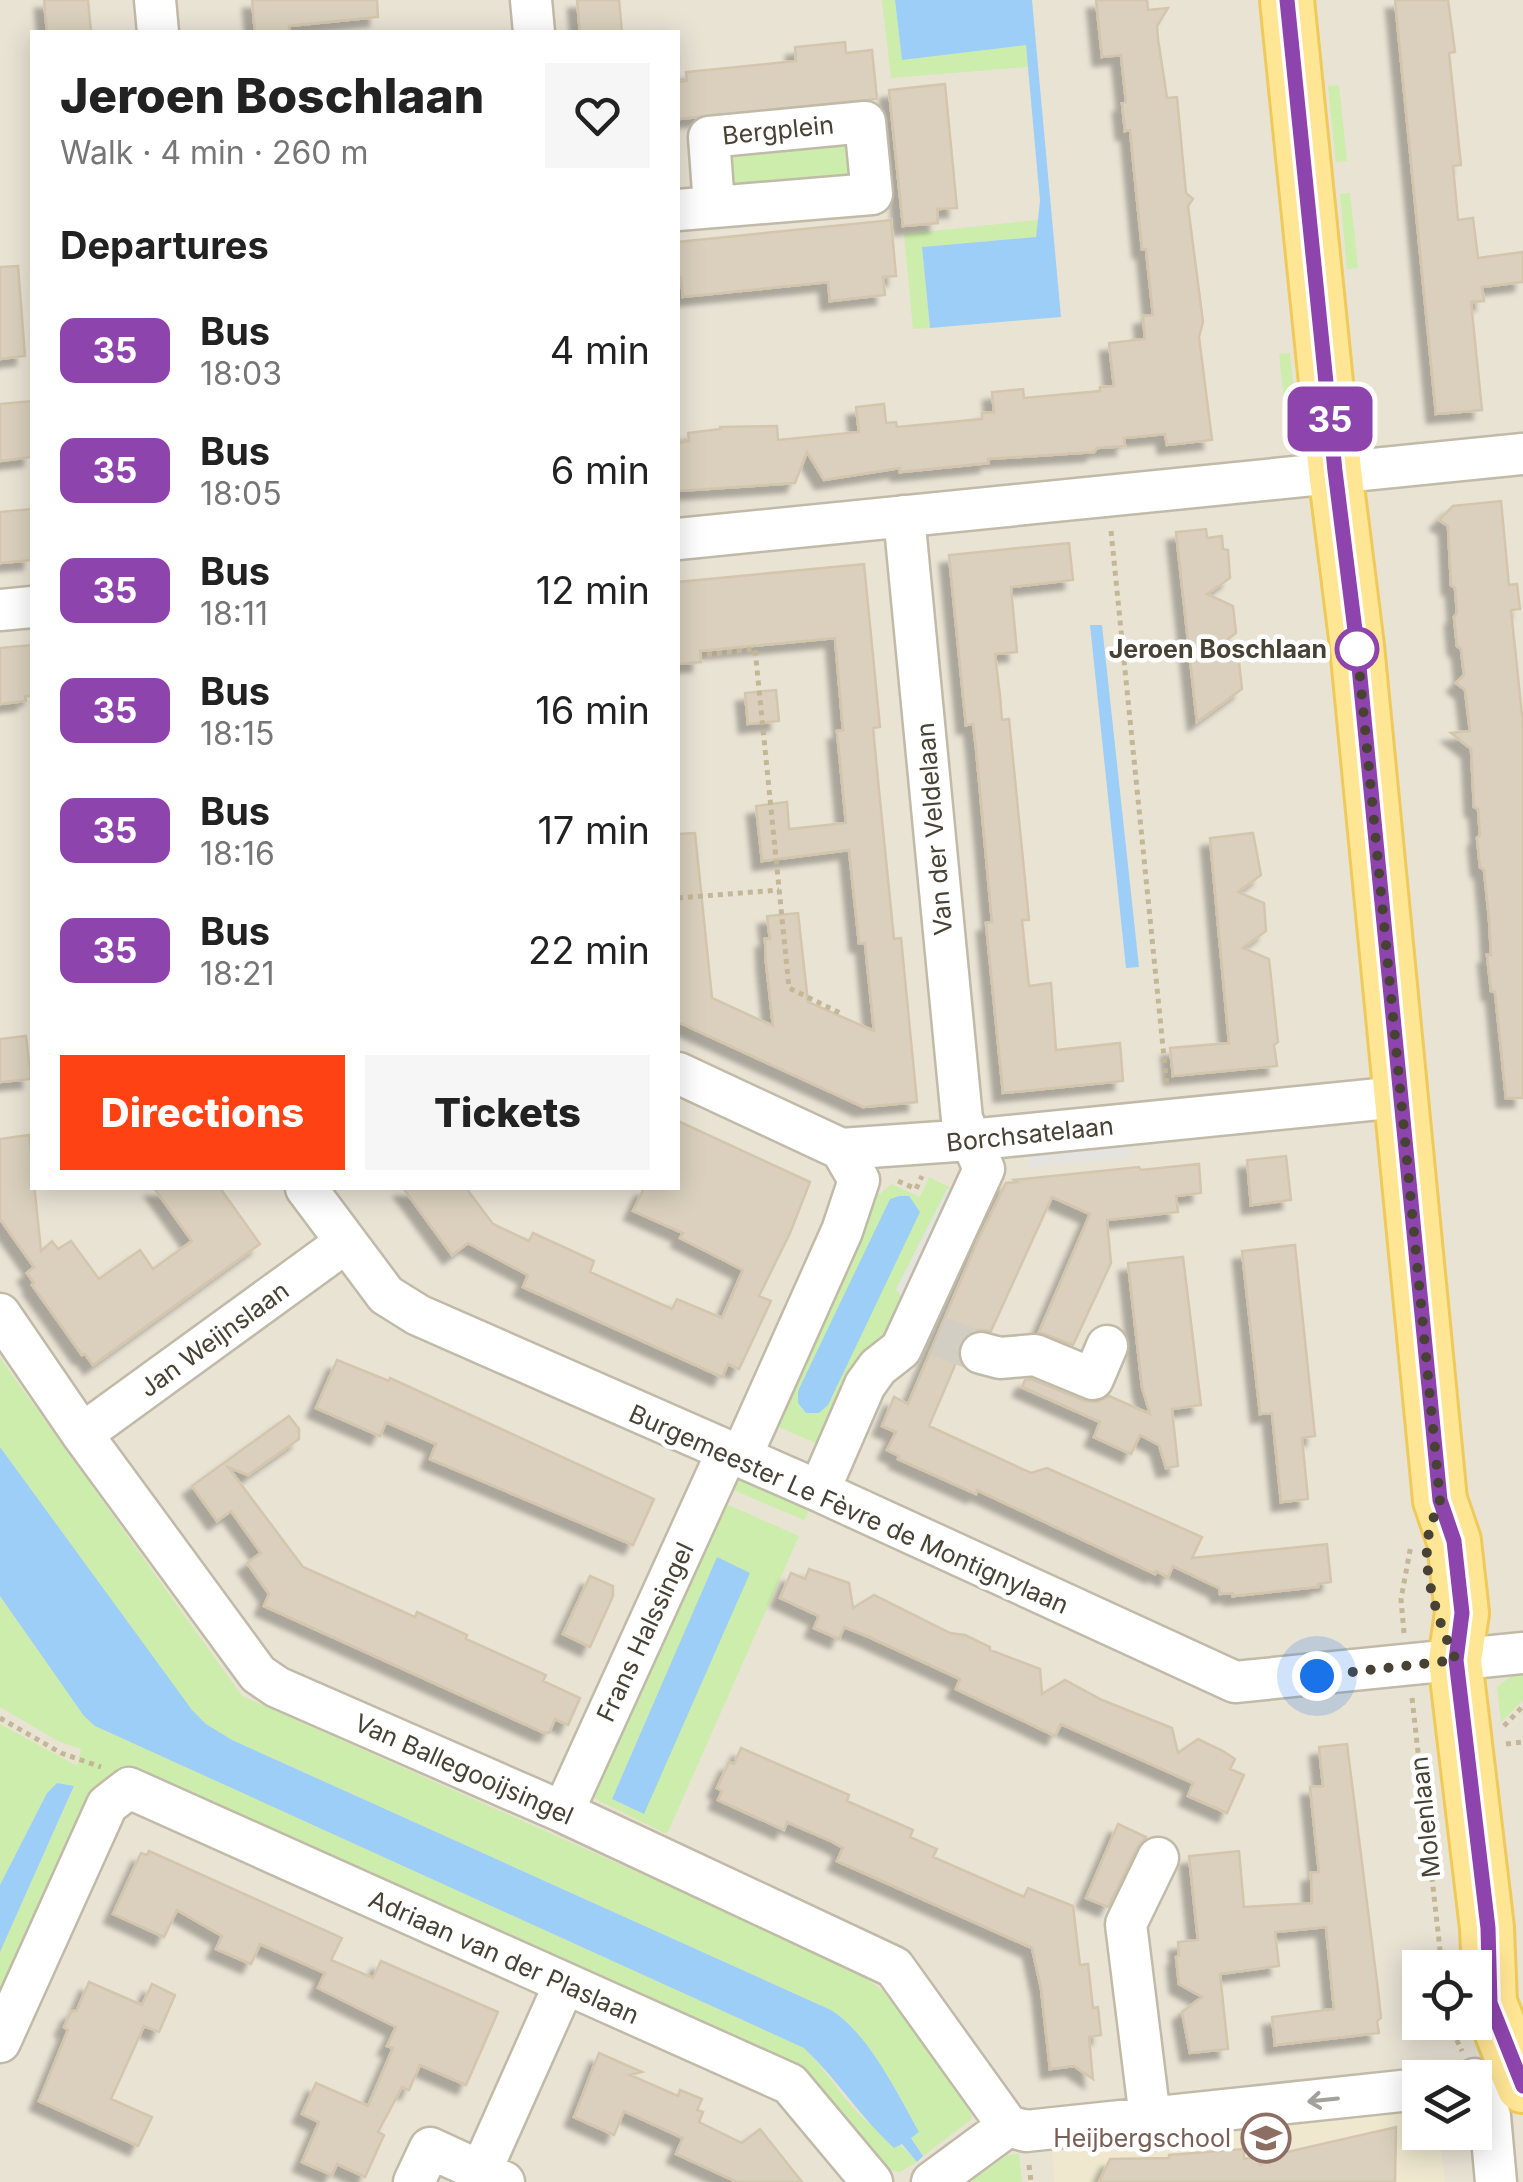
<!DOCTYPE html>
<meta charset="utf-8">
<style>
body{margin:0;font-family:Inter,sans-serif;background:#f6f6f6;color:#222;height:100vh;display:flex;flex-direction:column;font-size:38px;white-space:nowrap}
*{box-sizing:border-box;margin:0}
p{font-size:32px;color:#767676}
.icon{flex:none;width:55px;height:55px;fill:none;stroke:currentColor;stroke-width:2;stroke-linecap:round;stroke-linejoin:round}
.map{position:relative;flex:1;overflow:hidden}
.details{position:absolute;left:30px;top:30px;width:650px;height:1160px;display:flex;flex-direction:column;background:#fff;border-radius:0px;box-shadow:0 5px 25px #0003}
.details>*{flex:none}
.badge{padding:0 20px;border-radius:15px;font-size:35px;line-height:65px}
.tools{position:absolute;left:1402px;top:1950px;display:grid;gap:20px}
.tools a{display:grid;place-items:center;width:90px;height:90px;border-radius:0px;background:#fff;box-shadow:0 5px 25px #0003;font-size:50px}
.you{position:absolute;width:50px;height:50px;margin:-25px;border:8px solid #fff;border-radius:50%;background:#1a73e8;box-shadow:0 0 0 15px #1a73e833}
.map>.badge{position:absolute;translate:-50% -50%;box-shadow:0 0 0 5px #fff}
h2{padding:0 30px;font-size:38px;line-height:90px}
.round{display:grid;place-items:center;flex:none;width:105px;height:105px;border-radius:0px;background:#f6f6f6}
.headline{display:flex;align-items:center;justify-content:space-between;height:170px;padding:0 30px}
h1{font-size:48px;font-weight:800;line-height:75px}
.primary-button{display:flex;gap:20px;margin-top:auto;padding:20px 30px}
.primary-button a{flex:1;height:115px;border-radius:0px;background:#ff4213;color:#fff;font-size:40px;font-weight:800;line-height:115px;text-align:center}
.primary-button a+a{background:#f6f6f6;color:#222}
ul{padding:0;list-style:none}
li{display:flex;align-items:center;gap:30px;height:120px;padding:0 30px}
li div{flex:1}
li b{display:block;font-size:38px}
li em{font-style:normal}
li .badge{min-width:110px;font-weight:700;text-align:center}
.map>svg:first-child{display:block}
</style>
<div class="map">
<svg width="1523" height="2182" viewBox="0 0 1523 2182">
<defs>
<filter id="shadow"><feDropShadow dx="-9" dy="9" stdDeviation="2.5" flood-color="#0004"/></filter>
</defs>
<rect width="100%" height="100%" fill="#f5f1e6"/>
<path fill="#e9e3d4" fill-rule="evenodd" d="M0 0H1523V2182H0ZM32 32H678V1188H32ZM1420 1968H1475V2022H1420ZM1420 2078H1475V2132H1420Z"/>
<path fill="#efe8cf" d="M1420 2096V2132L1439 2133 1445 2182H1054L1052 2143Z"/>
<path fill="#ccedab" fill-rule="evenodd" d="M882 0H895L902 60 1026 44 1028 67 891 78Z
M1339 85 1347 161 1336 162 1328 86Z
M854 134 858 186 724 196 720 144Z
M1350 193 1358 268 1347 269 1340 194Z
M1038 220 1036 237 922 247 930 328 913 329 904 234Z
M1290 353 1299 445 1289 446 1279 354Z
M929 1177 951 1188 947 1189 910 1311 829 1449 766 1421 870 1192 880 1194 891 1184 920 1197Z
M0 1358 242 1696 702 1901 840 1959 883 1991 966 2099 972 2119 923 2156 911 2137 919 2132C898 2094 868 2033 831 2010L232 1740 206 1724 192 1711 0 1447Z
M752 1478 812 1504 804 1520 724 1486 735 1479Z
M717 1500 799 1536 667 1834 585 1794ZM717 1558 749 1573 643 1813 612 1799Z
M0 1596 84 1716 95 1726 804 2048C826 2069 840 2096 861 2116 880 2135 897 2138 917 2162L900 2172 884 2168 799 2069 130 1771 0 2007V1952L74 1787 57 1783 47 1793 0 1885V1724L77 1766 81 1749 58 1741 0 1707Z
M1523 1673V1700L1501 1722 1497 1687 1510 1677Z
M1019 2154 1022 2182H970L1007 2155Z"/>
<path fill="#e5e3df" d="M1128 1137 1130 1157 1029 1168 1027 1147Z
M951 1188 963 1201 910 1311 896 1289 947 1189Z"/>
<path fill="#9dcef7" d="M895 0H1032L1061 317 930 328 922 247 1036 237 1040 201 1026 45 902 60Z
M1090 625H1102L1139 967 1126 968Z
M899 1196H909L920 1212 828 1405 819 1413H806L798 1403V1391L890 1199Z
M0 1447 192 1710 206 1724 232 1740 831 2010C868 2033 898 2094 919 2132L911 2138 923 2156 917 2162 902 2144 894 2148C860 2117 837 2079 804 2048L95 1726 84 1716 0 1596Z
M717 1557 750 1573 644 1814 612 1799Z
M57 1783 74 1786 0 1952V1885L47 1793Z"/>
<path fill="#dad0bd" stroke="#d3c6ad" stroke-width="2.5" filter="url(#shadow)" d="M44 0H88L91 32H47Z
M252 0H377L378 17 289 26V32H255Z
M577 0H619L622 32H580Z
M1096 0H1147L1148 10 1168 8 1157 26 1158 39 1167 98 1177 97 1186 193 1193 199 1188 206 1203 322 1199 337 1212 440 1167 445 1165 434 1124 438 1125 446 1097 448 1094 452 988 459V463L900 472V468L824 480 807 452 795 483 678 491V443L689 441 688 433 720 429V427L777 426 778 440 859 432 856 407 884 404 886 423 896 422 897 427 982 419V413L994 412 992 392 1023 389 1024 398 1100 391V387L1114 386 1109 343 1145 339 1143 316 1153 315 1146 249H1142L1130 130 1125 131 1122 103 1126 102 1121 55 1102 57Z
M1395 0H1448L1455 52 1449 53 1461 165 1453 166 1458 220 1473 218 1478 258 1523 252V282L1482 287 1484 301 1471 302 1482 410 1436 414Z
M845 42 846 53 872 50 877 99 678 119V82L687 81 686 72 796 61 795 47Z
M945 84 957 208 937 209 938 223 903 226 889 90Z
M891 220 896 276 883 277 885 295 830 301 828 282 683 297 681 277H678V242Z
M18 266 25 356 0 359V267Z
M32 401V457L0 461V404Z
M1501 501 1509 585 1517 584 1520 609 1511 610 1523 724V1098H1506L1495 992 1491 991 1487 955H1491L1489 918 1484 870 1480 867 1477 838 1480 835 1478 809 1474 807 1471 749 1451 733 1470 731 1465 690 1456 683 1464 675 1461 649 1457 646 1454 617 1457 613 1455 588 1451 585 1448 526 1439 520 1453 506Z
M32 509V560L0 563V512Z
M1206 529 1207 538 1222 536 1223 549 1228 550 1230 578 1207 594 1233 606 1236 633 1214 650 1239 662 1242 689 1197 722 1176 532Z
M1069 543 1073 580 1011 587 1017 652 995 654 1000 696 1002 720 1009 719 1029 920H1022L1029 986 1051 983 1056 1050 1120 1043 1123 1081 1003 1093 986 923 992 922 976 748 973 724 966 725 949 555Z
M864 564 880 727 873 728 878 780 894 939 901 938 917 1102 863 1107 678 1022V834L695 833 712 998 773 1026 766 962 765 939H770L767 916 798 913 808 1002 874 1031 865 943H859L849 850 762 861 756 806 787 802 789 829 846 823 837 731 843 730 835 638 700 651 701 662 678 664V582Z
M32 645V696H25L26 701 0 704V648Z
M776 690 779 721 748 724 745 693Z
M1253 833 1261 875 1238 892 1264 903 1266 931 1243 948 1269 959 1278 1042 1274 1045 1277 1066 1173 1076 1170 1048 1229 1043 1210 838Z
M26 1036 31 1079 0 1082V1039Z
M678 1121 810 1182 790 1233 759 1296 771 1301 739 1369 728 1364 722 1377 523 1287 528 1275 468 1243 452 1255 403 1188H466L493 1224 529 1241 533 1233 594 1261 590 1272 672 1309 677 1299 722 1318 743 1270 680 1238 683 1233 633 1211 644 1188H678Z
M29 1135 41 1251 52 1241 58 1249 71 1241 99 1279 140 1250 153 1269 192 1241 154 1188H220L260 1244 93 1365 85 1354 82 1355 32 1285 34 1283 27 1273 34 1267 0 1219V1139Z
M1286 1156 1291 1200 1251 1205 1247 1160Z
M1199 1164 1201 1193 1176 1196 1178 1212 1107 1220 1111 1263 1073 1345 1039 1332 1090 1214 1052 1197 991 1331 974 1330 965 1336 958 1346V1358L929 1426 1031 1473 1047 1468 1202 1537 1192 1558 1327 1544 1331 1582 1318 1584V1587L1233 1596V1593L1220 1594 1219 1588 1173 1566 1168 1577 1156 1571 1155 1574 977 1490 976 1494 898 1459 899 1456 887 1450 896 1432 882 1426 894 1397 908 1404 978 1240 1006 1183 1017 1182 1014 1180 1139 1167 1141 1170Z
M1295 1245 1315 1436 1302 1438 1308 1499 1281 1502 1272 1413 1260 1414 1242 1251Z
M1183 1257 1201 1405 1172 1409 1178 1466 1166 1468 1159 1445 1140 1435 1131 1454 1094 1437 1100 1422 1022 1387 1025 1380 1031 1379 1085 1401 1097 1402 1109 1396 1150 1414 1142 1387 1128 1263Z
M337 1360 389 1381 390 1378 654 1499 633 1545 430 1459 436 1444 386 1422 380 1436 316 1408Z
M289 1416 299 1429V1439L248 1475 228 1467 303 1567 415 1617 417 1612 467 1635 466 1639 546 1675 543 1681 580 1698 568 1725 555 1719 549 1733 542 1732 264 1606 269 1594 247 1563 261 1553 231 1511 217 1521 192 1486Z
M809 1569 849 1583 853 1608 874 1595 950 1633 965 1635 990 1647V1650L1040 1669 1042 1694 1065 1680 1102 1700 1172 1728 1178 1753 1198 1739 1223 1751 1235 1759 1230 1769 1244 1775 1227 1813 1188 1796 1193 1783 1061 1724 1055 1736 956 1689 960 1679 869 1637 844 1627 839 1639 814 1628 819 1616 780 1598 791 1573 805 1579Z
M590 1576 613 1586V1596L590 1647 563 1634Z
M1347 1744 1378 1990 1381 2018 1377 2021 1379 2033 1275 2045 1272 2017 1334 2009 1326 1927 1275 1932 1279 1966 1220 1974 1228 2049 1190 2053 1182 2012 1202 1997 1179 1984 1176 1957 1179 1955 1178 1942 1198 1940 1189 1856 1239 1851 1244 1907 1312 1903 1311 1873 1319 1872 1310 1787 1323 1786 1319 1747Z
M741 1748 849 1795 847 1801 913 1830 910 1837 937 1849 933 1857 1024 1897 1028 1888 1073 1906 1080 1965 1088 1964 1093 2008 1098 2007 1101 2035 1089 2037 1093 2079 1074 2066 1050 2069 1041 1988 1032 1948 837 1861 843 1848 831 1841 787 1822 784 1830 718 1800 722 1791 717 1788 729 1762 734 1764Z
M1118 1824 1146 1837 1137 1848 1108 1907 1086 1898Z
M149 1851 342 1938 331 1960 373 1978 381 1961 498 2012 466 2085 420 2065 409 2090 402 2087 378 2132 384 2135 365 2177 337 2164 332 2175 302 2162 319 2122 302 2114 316 2083 368 2106 393 2048 387 2046 396 2027 318 1988 325 1973 260 1944 251 1964 216 1949 222 1936 177 1910 164 1937 113 1914 141 1853 147 1855Z
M89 1982 142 2005 152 1984 175 1995 159 2032 144 2026 111 2099 152 2117 138 2146 39 2101 68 2030 64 2027 71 2012 77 2010Z
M599 2053 642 2072 630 2075 678 2096 680 2090 702 2099 697 2110 703 2112 699 2122 742 2143 760 2129 802 2182H737L676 2154 683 2138 624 2111 614 2135 574 2117Z
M1396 2127 1395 2182H1099L1110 2159 1169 2158V2155L1244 2149V2159L1259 2156 1260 2165 1283 2153Z"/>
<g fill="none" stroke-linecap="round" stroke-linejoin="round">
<path stroke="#d2cec3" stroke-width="40" stroke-dasharray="40 20" stroke-linecap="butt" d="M938 1336 981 1353"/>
<g stroke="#c1baa8" stroke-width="45">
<path id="minor" d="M155 0 158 32
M531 0 534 32
M678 210 872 194 865 122 709 137 714 206
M678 539 1523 454
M0 610 32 607
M678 1073 841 1149 970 1140 1399 1097
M306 1188 386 1295 418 1315 819 1491 1235 1682 1523 1653
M0 1314 82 1434 258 1674 277 1687 563 1812 894 1967 1008 2126 1026 2131 1420 2089
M981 1353 1000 1358 1035 1355 1093 1379 1107 1346
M82 1434 345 1243
M741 1457 842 1231 859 1180 841 1149
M819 1491 865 1385 878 1367 901 1349 984 1169 962 1119 904 516
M563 1812 727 1452
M0 2042 107 1805 129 1788 790 2084 872 2182
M1475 2079 1490 2116 1496 2182
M1150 2118 1126 1924 1158 1858
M481 2171 564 1985
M414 2182 430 2148 504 2182
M932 2182 1008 2126"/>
</g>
<g stroke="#efca5a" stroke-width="58">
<path id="major" d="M1287 0 1335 471 1357 646 1440 1500 1454 1541 1462 1613 1455 1660 1487 1928 1490 2003 1523 2086"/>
</g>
<path stroke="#c4b798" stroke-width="5" stroke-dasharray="5 5" stroke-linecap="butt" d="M1111 531 1167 1087
M707 655 755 649 789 988 840 1013
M678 898 779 890
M898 1181 916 1189 922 1176
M1404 1633 1401 1599 1411 1545
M1412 1698 1442 1968
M0 1718 61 1753 101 1767
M1504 1726 1523 1706
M1506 1744 1523 1742
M1448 2022 1462 2051
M1029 2165 1031 2182"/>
<use href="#minor" stroke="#fff" stroke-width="40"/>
<use href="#major" stroke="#ffe695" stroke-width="52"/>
</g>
<defs><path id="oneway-shaft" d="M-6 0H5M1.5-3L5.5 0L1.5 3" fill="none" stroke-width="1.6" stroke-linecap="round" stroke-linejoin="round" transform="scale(2.5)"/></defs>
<use stroke="#a4a09a" href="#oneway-shaft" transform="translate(1323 2100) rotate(174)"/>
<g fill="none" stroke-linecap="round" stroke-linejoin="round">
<g stroke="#fff" stroke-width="22">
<path id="line" d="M1287 0 1335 471 1357 646 1440 1500 1454 1541 1462 1613 1456 1660 1488 1928 1490 2003 1523 2086"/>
</g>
<use href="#line" stroke="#8e44ad" stroke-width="15"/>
<path stroke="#484235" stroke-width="10" stroke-dasharray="0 18" d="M1317 1676 1456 1660C1440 1627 1422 1575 1428 1538 1430 1525 1436 1512 1440 1500L1357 646V649"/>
</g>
<defs>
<g id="school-ring" transform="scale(2.5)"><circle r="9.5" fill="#fff" stroke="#8d6e63" stroke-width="1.5"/><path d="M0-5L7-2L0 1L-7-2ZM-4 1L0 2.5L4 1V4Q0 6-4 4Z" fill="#8d6e63"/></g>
</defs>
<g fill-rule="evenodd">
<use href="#school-ring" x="1266" y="2138"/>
</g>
<circle fill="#fff" stroke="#8e44ad" stroke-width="5" cx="1357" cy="649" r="20"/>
<g text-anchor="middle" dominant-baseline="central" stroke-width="9" stroke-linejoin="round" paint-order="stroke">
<g font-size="25" fill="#484235" stroke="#fff">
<text transform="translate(778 130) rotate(-6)">Bergplein</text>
<text transform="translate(934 829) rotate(-95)">Van der Veldelaan</text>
<text transform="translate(1030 1134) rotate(-6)">Borchsatelaan</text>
<text transform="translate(214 1339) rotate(-36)">Jan Weijnslaan</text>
<text transform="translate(849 1509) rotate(24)">Burgemeester Le Fèvre de Montignylaan</text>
<text transform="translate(645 1632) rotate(-65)">Frans Halssingel</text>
<text transform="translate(464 1769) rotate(24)">Van Ballegooijsingel</text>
<text transform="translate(1425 1817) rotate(-96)">Molenlaan</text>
<text transform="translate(504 1957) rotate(24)">Adriaan van der Plaslaan</text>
</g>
<g font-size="25" font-weight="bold" fill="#484235" stroke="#fff" text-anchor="end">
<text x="1327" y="649">Jeroen Boschlaan</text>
</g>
<g font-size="25" fill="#785e54" stroke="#fff" text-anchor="end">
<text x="1231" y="2138">Heijbergschool</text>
</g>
</g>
</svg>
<div class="tools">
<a><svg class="icon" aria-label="locate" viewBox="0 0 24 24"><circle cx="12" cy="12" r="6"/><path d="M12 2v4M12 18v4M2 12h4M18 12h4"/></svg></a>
<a><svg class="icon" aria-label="layers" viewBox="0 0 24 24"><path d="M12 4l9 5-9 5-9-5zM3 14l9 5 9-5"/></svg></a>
</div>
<div class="you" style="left:1317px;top:1676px"></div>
<b class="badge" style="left:1330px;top:419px;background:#8e44ad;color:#fff">35</b>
<section class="details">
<div class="headline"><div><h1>Jeroen Boschlaan</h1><p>Walk · 4 min · 260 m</p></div><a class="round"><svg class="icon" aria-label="heart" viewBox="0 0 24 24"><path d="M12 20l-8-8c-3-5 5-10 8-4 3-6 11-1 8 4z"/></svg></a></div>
<h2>Departures</h2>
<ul>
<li><span class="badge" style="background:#8e44ad;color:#fff">35</span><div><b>Bus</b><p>18:03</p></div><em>4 min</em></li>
<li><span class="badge" style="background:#8e44ad;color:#fff">35</span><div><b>Bus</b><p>18:05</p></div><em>6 min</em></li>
<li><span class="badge" style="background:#8e44ad;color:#fff">35</span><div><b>Bus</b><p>18:11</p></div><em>12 min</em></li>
<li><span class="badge" style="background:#8e44ad;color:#fff">35</span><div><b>Bus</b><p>18:15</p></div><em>16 min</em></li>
<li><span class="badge" style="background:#8e44ad;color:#fff">35</span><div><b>Bus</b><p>18:16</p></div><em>17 min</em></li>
<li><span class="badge" style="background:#8e44ad;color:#fff">35</span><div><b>Bus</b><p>18:21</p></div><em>22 min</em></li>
</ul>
<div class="primary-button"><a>Directions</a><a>Tickets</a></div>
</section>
</div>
